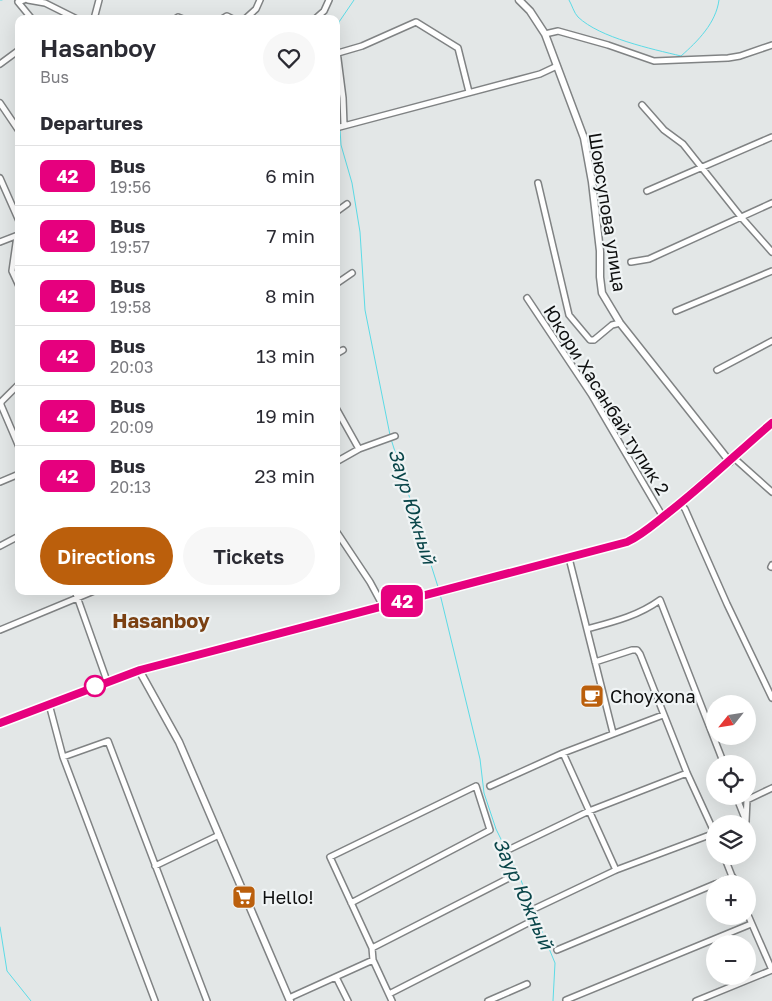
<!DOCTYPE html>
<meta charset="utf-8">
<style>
body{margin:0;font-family:"Golos Text",sans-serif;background:#f7f7f7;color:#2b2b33;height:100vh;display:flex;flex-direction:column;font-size:19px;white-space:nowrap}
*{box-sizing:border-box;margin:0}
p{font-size:16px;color:#7c7c81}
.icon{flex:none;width:28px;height:28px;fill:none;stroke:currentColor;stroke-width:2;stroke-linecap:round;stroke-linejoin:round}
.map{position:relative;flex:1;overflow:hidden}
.details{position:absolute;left:15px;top:15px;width:325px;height:580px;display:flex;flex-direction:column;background:#fff;border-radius:10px;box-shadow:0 5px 20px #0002}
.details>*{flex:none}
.badge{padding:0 10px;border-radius:8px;font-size:18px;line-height:32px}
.needle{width:32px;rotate:240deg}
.buttons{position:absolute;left:706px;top:695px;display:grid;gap:10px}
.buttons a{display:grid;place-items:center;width:50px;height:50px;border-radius:50%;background:#fff;box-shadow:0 5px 20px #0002;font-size:25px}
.map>.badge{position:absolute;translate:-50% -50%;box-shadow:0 0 0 2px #fff}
h2{padding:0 25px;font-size:19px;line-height:45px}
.round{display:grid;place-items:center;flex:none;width:52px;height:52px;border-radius:26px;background:#f7f7f7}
.head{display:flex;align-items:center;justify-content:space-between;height:85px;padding:0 25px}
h1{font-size:24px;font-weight:600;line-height:38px}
.button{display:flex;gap:10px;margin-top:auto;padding:10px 25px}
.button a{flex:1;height:58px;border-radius:30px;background:#bb5f0c;color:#fff;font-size:20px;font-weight:600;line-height:58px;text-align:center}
.button a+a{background:#f7f7f7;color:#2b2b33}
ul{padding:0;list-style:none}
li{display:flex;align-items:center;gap:15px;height:60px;padding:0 25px;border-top:1px solid #e1e1e2}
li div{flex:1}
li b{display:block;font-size:19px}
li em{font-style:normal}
li .badge{min-width:55px;font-weight:700;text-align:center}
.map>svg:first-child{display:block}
</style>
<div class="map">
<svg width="772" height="1001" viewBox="0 0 772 1001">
<rect width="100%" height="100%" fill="#e3e7e7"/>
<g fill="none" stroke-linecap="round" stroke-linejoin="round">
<path stroke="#5cdbe6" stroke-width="1" d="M0 0H2
M569 0C572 5 574 13 578 17 600 38 652 49 681 56 698 41 716 23 719 0
M339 50V22L354 0
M339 89 340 125
M340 129 341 145 352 183 360 232 365 310 390 435
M391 439 439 590
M440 594 480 759 484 793 496 829 520 878 555 963 553 1001
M0 927 7 971 31 1001"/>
<g stroke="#808384" stroke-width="8">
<path id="minor" d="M24 0 18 2 32 19
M28 0 45 3 77 19
M94 19 99 0
M175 19 178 17 183 19
M222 19 227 16 233 19
M245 19 256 9 260 0
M315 19 324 11 329 0
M545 34 558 31 608 45 654 61 728 58 740 56 772 45
M337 51 343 98 344 125
M338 53 362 46 416 22 458 48 469 92
M0 64 19 50
M0 103 19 131
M642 105 664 130 683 144 741 217 772 252
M336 128 540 74 557 66
M0 178 19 221
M538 183 569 315 590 340H594L612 325 620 323
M647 191 772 137
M336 212 347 204
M17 236 12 271 19 286
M0 242 18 235
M631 262 649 259 772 203
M336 284 352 273
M527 298 591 394 663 517
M676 311 772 271
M336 354 343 350
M717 370 772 341
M19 384 1 402V405L19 447
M336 408 359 449
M734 458 772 492
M336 462 359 449 395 436
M0 482 19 474
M680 503 685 509 727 604 772 698
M336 531 370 582 383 606
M0 546 19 536
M569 558 613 733
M771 567 772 565
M75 591 107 681
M587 629C613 622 638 616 660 600L724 764
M0 630 94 591
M595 662 632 650H637L640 654 687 773 715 834
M49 704 63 757 155 1001
M563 753 616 870
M63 757 108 741 207 1001
M490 786 563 753 663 715
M736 796 746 821 740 824
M746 821 747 800 772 788
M510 849 589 811 687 773
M724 856 735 884
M155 866 219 835
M716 884 733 877
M351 903 490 830 476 786 330 857 372 948 373 960 392 1001
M536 908 616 870 715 833
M748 915 772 970
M372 948 509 878
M557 950 715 884
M336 977 348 1001
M389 994 528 923
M289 998 373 960
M566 1000 751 924
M488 1001 527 984
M696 1001 772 970"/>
</g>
<g stroke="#808384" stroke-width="9">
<path id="tertiary" d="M519 0 530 11 545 34 584 138 592 182 600 251V277L602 293 620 323 730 462
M139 670 179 742 290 1001
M0 723 139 670 624 543 644 532 680 503 772 423"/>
</g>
<use href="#minor" stroke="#fff" stroke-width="5"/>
<use href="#tertiary" stroke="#fff" stroke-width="6"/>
</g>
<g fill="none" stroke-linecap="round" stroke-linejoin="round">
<g stroke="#fff" stroke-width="11">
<path id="line" d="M0 723 140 670 627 542C642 535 654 524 668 513 704 485 737 453 772 423"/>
</g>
<use href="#line" stroke="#e6007e" stroke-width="8"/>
</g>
<defs>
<g id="cafe-square" transform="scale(1.25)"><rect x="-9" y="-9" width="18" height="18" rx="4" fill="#bb5f0c" stroke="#f0f4f5"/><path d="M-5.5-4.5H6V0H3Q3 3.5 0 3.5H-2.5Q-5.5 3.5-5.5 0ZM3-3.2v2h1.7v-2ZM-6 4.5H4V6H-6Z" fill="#fff"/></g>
<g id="supermarket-square" transform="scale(1.25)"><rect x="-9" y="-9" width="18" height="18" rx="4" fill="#bb5f0c" stroke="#f0f4f5"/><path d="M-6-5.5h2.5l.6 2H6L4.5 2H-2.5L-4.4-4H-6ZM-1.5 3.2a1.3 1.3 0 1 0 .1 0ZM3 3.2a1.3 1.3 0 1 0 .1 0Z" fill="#fff"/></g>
</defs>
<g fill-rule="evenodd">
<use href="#cafe-square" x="592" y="696"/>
<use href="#supermarket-square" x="244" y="897"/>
</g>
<circle fill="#fff" stroke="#e6007e" stroke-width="2.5" cx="95" cy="686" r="10"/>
<g text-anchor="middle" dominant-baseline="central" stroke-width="4.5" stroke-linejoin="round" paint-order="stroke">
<g font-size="18" fill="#0e0f0f" stroke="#f0f4f5">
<text transform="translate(608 212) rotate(81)">Шоюсупова улица</text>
<text transform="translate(607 400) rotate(58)">Юкори Хасанбай тупик 2</text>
</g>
<g font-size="18" fill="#0e0f0f" stroke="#f0f4f5" text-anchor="start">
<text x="610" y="696">Choyxona</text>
<text x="262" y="897">Hello!</text>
</g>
<g font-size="19" font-style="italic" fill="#094549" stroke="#f0f4f5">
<text transform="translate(413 506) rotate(73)">Заур Южный</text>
<text transform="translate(524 893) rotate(66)">Заур Южный</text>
</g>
<g font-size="20" font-weight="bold" fill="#7b4012" stroke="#f0f4f5">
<text x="161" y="620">Hasanboy</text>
</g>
</g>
</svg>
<div class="buttons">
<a><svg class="needle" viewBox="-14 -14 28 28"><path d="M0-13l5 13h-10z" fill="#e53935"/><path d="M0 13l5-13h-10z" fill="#7c7c81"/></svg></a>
<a><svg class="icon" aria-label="locate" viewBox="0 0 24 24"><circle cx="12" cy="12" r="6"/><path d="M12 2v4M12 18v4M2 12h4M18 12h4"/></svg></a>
<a><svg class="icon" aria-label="layers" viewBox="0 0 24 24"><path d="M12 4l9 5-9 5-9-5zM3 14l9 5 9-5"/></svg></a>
<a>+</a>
<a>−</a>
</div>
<b class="badge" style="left:402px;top:601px;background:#e6007e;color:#fff">42</b>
<section class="details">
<div class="head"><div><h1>Hasanboy</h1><p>Bus</p></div><a class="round"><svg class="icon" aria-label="heart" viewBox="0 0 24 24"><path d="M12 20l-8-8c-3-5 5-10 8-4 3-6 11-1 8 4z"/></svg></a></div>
<h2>Departures</h2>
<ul>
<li><span class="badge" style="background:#e6007e;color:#fff">42</span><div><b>Bus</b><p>19:56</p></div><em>6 min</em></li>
<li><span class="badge" style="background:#e6007e;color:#fff">42</span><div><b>Bus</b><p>19:57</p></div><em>7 min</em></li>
<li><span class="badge" style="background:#e6007e;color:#fff">42</span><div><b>Bus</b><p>19:58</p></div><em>8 min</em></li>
<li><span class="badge" style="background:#e6007e;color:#fff">42</span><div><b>Bus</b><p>20:03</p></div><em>13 min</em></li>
<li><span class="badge" style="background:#e6007e;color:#fff">42</span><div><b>Bus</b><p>20:09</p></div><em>19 min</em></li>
<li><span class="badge" style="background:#e6007e;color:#fff">42</span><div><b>Bus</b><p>20:13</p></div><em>23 min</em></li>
</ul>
<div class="button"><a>Directions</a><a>Tickets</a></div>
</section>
</div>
